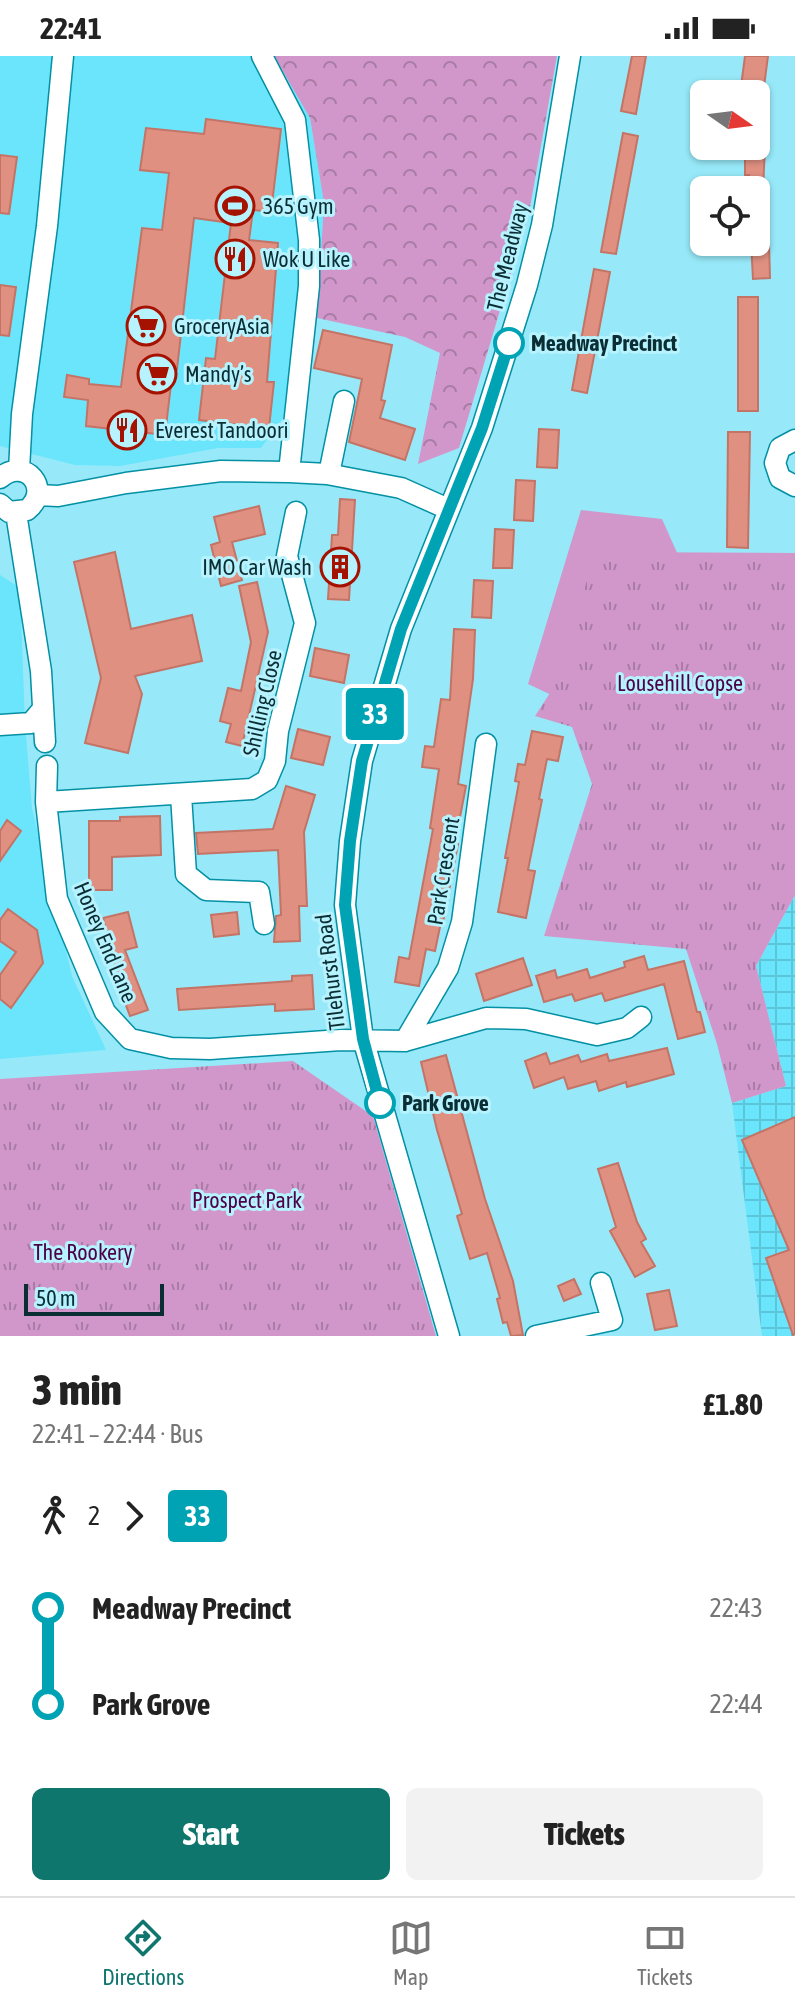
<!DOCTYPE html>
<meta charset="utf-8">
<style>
body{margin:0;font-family:"Asap Condensed",sans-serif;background:#f2f2f2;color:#222;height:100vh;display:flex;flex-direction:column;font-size:30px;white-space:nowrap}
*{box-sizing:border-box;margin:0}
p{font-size:26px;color:#767676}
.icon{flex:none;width:44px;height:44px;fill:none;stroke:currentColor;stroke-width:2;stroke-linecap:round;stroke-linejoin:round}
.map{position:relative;height:1280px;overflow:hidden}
.panel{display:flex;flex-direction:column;background:#fff;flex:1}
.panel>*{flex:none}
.badge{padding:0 16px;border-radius:6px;font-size:28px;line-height:52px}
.needle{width:52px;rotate:104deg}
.controls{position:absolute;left:690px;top:24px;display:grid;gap:16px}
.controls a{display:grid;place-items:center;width:80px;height:80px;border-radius:12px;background:#fff;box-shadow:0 2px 6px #0004;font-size:40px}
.scale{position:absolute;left:24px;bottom:20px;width:140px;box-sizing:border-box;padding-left:8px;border:4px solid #0a2e34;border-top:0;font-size:22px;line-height:28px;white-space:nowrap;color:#0a2e34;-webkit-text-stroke:6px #b7f3fe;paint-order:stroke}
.map>.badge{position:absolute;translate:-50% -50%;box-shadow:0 0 0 4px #fff}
.legs{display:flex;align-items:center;gap:12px;height:88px;padding:0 32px;font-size:26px}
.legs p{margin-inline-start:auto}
.headline{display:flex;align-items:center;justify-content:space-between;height:136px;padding:0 32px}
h1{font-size:44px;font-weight:800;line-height:60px}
.action{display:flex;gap:16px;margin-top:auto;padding:16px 32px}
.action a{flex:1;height:92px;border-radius:12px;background:#0f766e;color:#fff;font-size:32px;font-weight:800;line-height:92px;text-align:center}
.action a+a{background:#f2f2f2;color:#222}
ul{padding:0 32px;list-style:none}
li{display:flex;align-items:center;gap:28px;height:96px;font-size:30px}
li i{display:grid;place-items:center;width:12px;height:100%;margin:0 10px;background:currentColor}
li i::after{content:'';width:20px;height:20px;margin:-10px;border:6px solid;border-radius:50%;background:#fff}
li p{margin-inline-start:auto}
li:first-child i{background:linear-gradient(#0000 50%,currentColor 0)}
li:last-child i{background:linear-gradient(currentColor 50%,#0000 0)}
.status{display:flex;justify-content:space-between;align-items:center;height:56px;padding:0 40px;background:#fff;direction:ltr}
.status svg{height:22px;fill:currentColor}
.tabs{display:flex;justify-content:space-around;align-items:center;height:112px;border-top:2px solid #e0e0e0;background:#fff;font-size:22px;color:#767676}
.tabs a{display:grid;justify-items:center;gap:4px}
.tabs .current{color:#0f766e}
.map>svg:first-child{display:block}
</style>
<div class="status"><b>22:41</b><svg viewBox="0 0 49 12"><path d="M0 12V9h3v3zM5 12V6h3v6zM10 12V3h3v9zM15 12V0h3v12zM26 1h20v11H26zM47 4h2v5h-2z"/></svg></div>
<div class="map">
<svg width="795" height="1280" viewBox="0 0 795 1280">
<defs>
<pattern id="industrial-grid" width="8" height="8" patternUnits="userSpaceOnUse" patternTransform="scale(2)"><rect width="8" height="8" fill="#6ae5fc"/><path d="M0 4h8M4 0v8" fill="none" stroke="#5bc5d9"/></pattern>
<pattern id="forest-crowns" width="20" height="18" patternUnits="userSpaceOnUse" patternTransform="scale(2)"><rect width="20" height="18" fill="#d197ca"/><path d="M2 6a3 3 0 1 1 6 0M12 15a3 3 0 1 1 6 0" fill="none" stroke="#a87ca5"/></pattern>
<pattern id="park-tufts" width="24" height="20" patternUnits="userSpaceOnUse" patternTransform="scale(2)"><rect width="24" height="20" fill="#d197ca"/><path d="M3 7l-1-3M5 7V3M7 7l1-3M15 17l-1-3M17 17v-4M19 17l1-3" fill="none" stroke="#a87ca5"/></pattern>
</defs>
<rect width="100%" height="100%" fill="#97e9f9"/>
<path fill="#6ae5fc" d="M0 0H274L310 62 324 147 317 262 303 335 261 392H218L120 410 75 409 0 390Z
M0 519 20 532 25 668 32 752 72 920 106 994 0 1003Z"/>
<path fill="url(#industrial-grid)" d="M795 839V1280H762L732 1047 786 1030 756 910Z"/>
<path fill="#d197ca" d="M581 454 662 463 751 663 673 696 528 628Z"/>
<path fill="url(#forest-crowns)" d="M274 0H557L529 157 459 392 418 408 440 297 405 281 317 262 324 147 310 62Z"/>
<path fill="url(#park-tufts)" d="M594 496 795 497V839L756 910 786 1030 732 1047 717 988 686 893 544 880 592 728 572 671 535 660 563 617Z
M293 1005 373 1060 436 1280H0V1023Z"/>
<path fill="#df9081" stroke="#c47466" stroke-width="2" d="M632 0H646L636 58 621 55Z
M745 0H768L763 38H740Z
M206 63 281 73 271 156 253 154 249 184 278 187 267 326H274L269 372 199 364 206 302 215 303 231 167 194 162 177 313 173 312 165 379 86 370 88 344 64 341 67 319 89 323V328L121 331 142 172 162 174 169 117 140 114 146 72 204 78Z
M623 77 638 80 616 198 601 196Z
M745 90H765L763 134H750L749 119H745Z
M0 99 17 101 9 158 0 157Z
M751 186H769L770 222 753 223Z
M594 213 610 216 587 337 572 334Z
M0 229 16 231 9 280 0 279Z
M738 241H758V355H738Z
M323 274 392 289 381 344 385 345 380 362 415 373 405 404 349 386 362 323 314 312Z
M539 373 559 374 557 412 537 411Z
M728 376H750L748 492 727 491Z
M516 424 535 425 533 465 514 464Z
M340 443 355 444 349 544 328 543 332 479H338Z
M259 450 265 478 232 486 242 524 221 530 211 489 220 486 214 461Z
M495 473 514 474 512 512H493Z
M115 496 131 573 192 559 202 605 135 620 142 638 128 697 85 687 101 622 74 506Z
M474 524 493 525 491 562 472 561Z
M257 526 268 576 242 690 226 686 231 668 220 665 228 632 241 635 251 586 239 530Z
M454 573 475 574 473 623 458 728 466 730 455 787 458 788 443 866H441L435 895 426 893 419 930 395 926 399 901 409 903 433 773 430 772 439 713 422 711 425 690 434 691 441 643 450 644Z
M315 592 349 599 344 627 310 620Z
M298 673 330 681 323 709 291 702Z
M532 675 563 681 558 705 547 703 539 743 542 744 528 814 535 815 526 862 498 856 508 802H505L519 726 515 725 518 708 525 709Z
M286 730 315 739 304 776 307 850H299L300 885 274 886 276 860 281 859 278 794 198 798 196 777 273 773Z
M160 760 161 799 112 801V834H89V765H120V761Z
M7 764 21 775 0 805V775Z
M8 853 37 874 43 907 11 952 0 943V919L16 896 0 885V864Z
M128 856 137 891 125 894 148 954 130 960 113 915 116 914 103 862Z
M237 856 239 878 214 881 211 859Z
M644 900 648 914 684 905 697 956H700L705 976 678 983 664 928 605 945 602 937 575 945 572 938 544 946 536 920 555 914 557 922 587 913 590 922 625 911 624 906Z
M523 902 532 929 484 945 476 918Z
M312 919 314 953 275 955V948L179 954 177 933 292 925V920Z
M667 992 674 1018 627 1031 626 1026 599 1035 596 1025 568 1033 564 1021 534 1032 525 1005 546 997 550 1008 578 999 581 1006 607 998 609 1005Z
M446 999 485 1143 513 1225 523 1279 511 1280 507 1266 503 1267 497 1243 500 1242 487 1197 470 1203 457 1160 462 1158 437 1074 421 1006Z
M795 1061V1278L793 1279 766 1202 789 1194 742 1084Z
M618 1107 637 1166 646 1183 641 1186 655 1210 635 1221 610 1175 616 1171 598 1113Z
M574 1223 581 1238 564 1245 558 1230Z
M669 1234 677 1270 655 1274 647 1238Z"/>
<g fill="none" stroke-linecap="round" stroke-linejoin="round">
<g stroke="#0390a3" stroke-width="23">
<path id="minor" d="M262 0 295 64 309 184V230L289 416
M795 384 780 392 775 407 780 422 795 430
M19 414 22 358 47 170 63 0
M329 418 344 345
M0 422C25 400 53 433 27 454L9 456 0 448
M38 439 58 440 126 427 221 415 289 416 327 418 401 432 448 453
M16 457 41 615 45 686
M0 669 31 667 42 654
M47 710 46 746 57 843 105 956 130 983 171 992 210 993 341 984 405 985 486 962 526 963 597 979 627 972 641 961
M181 739 186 818 206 834 259 836 264 868
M46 746 252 733 267 724 275 705 278 675 305 567 287 500 296 456
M405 985 448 912 462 866 486 688
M449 1280 363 983 345 849 350 785 362 705 401 573 482 372 527 229 542 169 570 0
M536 1280 612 1264 601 1227"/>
</g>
<use href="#minor" stroke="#fff" stroke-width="20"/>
</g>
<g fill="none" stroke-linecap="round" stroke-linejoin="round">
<g stroke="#fff" stroke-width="18">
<path id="line-1" d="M380 1047 363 983 345 849 350 785 362 705 401 573 482 372 509 287"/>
</g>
<use href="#line-1" stroke="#00a3b4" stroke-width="12"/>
</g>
<defs>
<g id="stadium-ring" transform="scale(2)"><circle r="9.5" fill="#b7f3fe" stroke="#a51200" stroke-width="1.5"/><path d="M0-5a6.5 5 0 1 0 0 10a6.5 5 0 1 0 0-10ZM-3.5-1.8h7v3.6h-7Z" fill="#a51200"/></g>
<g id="restaurant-ring" transform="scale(2)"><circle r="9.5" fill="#b7f3fe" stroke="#a51200" stroke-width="1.5"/><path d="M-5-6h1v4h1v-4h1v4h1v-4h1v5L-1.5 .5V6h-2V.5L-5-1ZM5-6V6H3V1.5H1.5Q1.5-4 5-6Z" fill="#a51200"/></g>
<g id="supermarket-ring" transform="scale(2)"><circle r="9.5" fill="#b7f3fe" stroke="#a51200" stroke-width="1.5"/><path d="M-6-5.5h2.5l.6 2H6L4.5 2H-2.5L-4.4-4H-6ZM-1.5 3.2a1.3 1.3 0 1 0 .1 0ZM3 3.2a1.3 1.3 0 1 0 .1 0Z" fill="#a51200"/></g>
<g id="building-ring" transform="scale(2)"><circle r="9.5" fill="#b7f3fe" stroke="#a51200" stroke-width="1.5"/><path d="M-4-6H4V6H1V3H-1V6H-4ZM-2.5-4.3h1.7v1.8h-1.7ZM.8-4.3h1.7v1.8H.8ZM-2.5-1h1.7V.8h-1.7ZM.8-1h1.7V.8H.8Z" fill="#a51200"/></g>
</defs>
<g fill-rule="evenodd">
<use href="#stadium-ring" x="235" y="150"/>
<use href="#restaurant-ring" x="235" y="203"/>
<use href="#supermarket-ring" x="146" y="270"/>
<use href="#supermarket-ring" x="157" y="318"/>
<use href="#restaurant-ring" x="127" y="374"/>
<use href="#building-ring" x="340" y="511"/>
</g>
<g fill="#fff" stroke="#00a3b4" stroke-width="4">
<circle cx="509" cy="287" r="14"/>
<circle cx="380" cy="1047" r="14"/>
</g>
<g text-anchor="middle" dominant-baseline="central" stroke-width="6" stroke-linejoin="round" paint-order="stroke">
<g font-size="22" fill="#0a2e34" stroke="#b7f3fe" text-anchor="start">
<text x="263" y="150">365 Gym</text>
<text x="263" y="203">Wok U Like</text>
<text x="174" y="270">GroceryAsia</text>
<text x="185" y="318">Mandy’s</text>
<text x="155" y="374">Everest Tandoori</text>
<text x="312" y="511" text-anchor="end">IMO Car Wash</text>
</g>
<g font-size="22" fill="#0a2e34" stroke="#b7f3fe">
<text transform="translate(507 201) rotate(-76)">The Meadway</text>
<text transform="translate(262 647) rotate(-77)">Shilling Close</text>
<text transform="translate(443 815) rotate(-81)">Park Crescent</text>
<text transform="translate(106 886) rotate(67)">Honey End Lane</text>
<text transform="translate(330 916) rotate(-97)">Tilehurst Road</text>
</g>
<g font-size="22" font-weight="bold" fill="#0a2e34" stroke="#b7f3fe" text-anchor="start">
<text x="531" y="287">Meadway Precinct</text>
<text x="402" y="1047">Park Grove</text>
</g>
<g font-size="22" fill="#4c0148" stroke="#b7f3fe">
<text x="680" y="627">Lousehill Copse</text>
<text x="247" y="1144">Prospect Park</text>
<text x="83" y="1196">The Rookery</text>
</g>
</g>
</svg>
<div class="controls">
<a><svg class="needle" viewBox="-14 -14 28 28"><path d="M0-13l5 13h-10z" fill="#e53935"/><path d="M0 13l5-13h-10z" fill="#767676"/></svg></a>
<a><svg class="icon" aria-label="locate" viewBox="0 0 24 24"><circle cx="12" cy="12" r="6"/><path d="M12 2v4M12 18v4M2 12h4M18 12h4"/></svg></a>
</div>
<div class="scale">50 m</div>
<b class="badge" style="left:375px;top:658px;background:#00a3b4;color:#fff">33</b>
</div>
<section class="panel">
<div class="headline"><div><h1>3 min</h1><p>22:41 – 22:44 · Bus</p></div><b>£1.80</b></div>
<div class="legs"><svg class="icon" aria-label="walk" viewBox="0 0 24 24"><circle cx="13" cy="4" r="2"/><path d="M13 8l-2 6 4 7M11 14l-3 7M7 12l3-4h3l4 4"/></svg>2<svg class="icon" aria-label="forward" viewBox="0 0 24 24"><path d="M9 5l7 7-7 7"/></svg><b class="badge" style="background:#00a3b4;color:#fff">33</b></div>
<ul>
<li><i style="color:#00a3b4"></i><b>Meadway Precinct</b><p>22:43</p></li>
<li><i style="color:#00a3b4"></i><b>Park Grove</b><p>22:44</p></li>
</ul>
<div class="action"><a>Start</a><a>Tickets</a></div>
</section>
<nav class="tabs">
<a class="current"><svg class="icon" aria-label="directions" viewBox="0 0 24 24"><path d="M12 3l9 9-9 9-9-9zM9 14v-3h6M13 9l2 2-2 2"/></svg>Directions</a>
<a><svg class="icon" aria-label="map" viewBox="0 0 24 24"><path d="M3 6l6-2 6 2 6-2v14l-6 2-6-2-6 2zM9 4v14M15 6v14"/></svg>Map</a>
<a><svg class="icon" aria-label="tickets" viewBox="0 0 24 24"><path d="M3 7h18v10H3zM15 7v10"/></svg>Tickets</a>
</nav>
